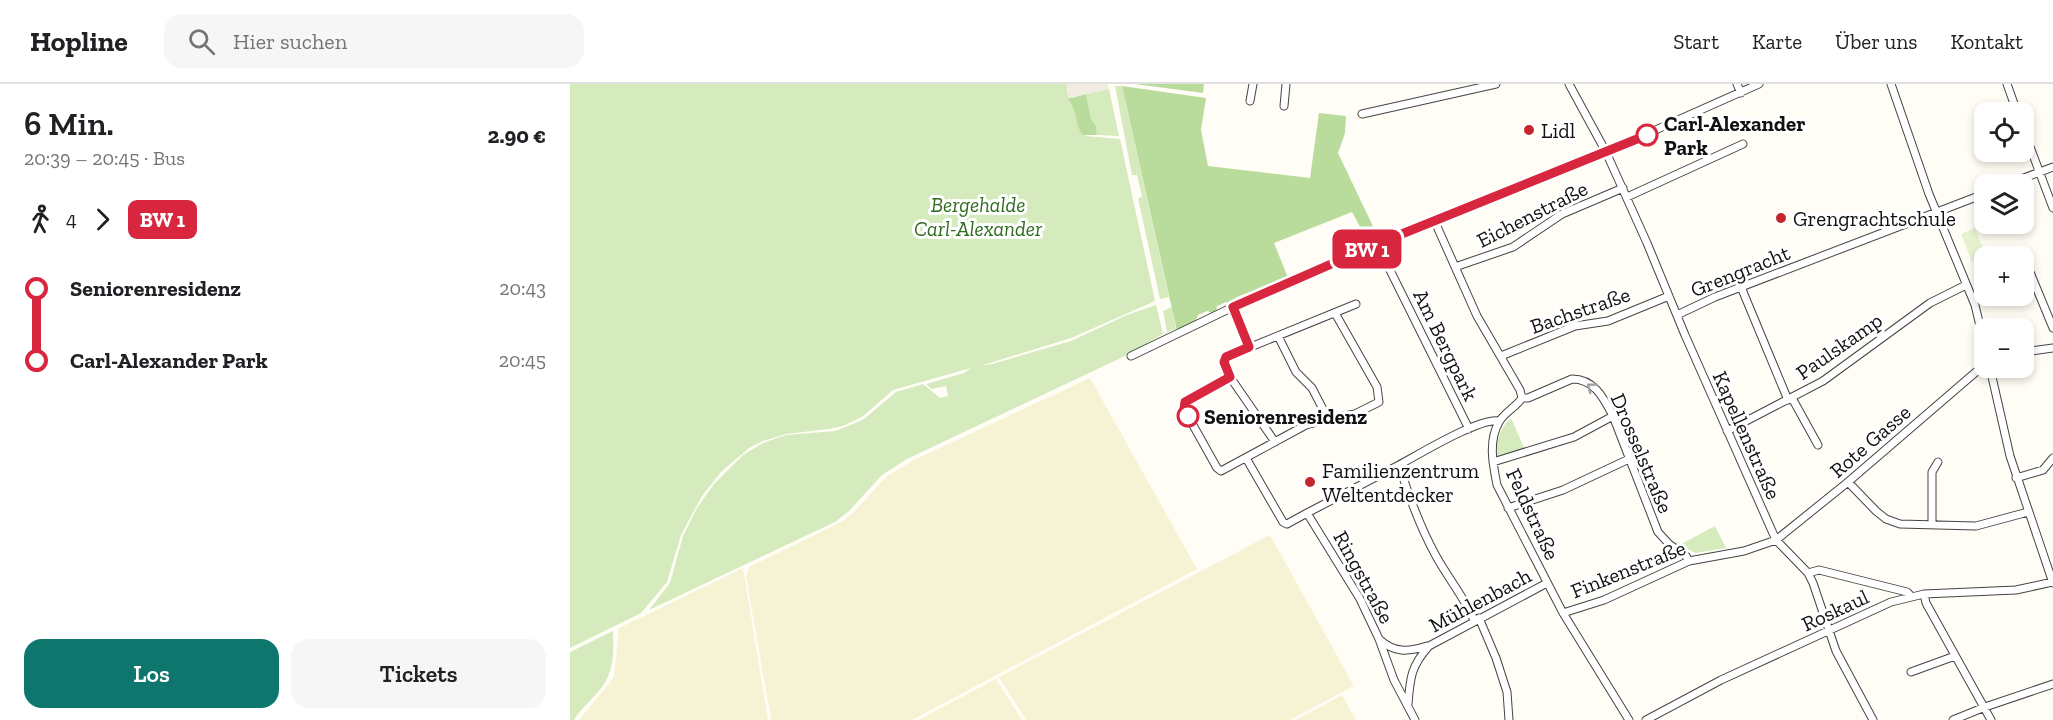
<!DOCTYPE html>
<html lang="de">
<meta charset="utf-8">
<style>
body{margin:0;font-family:"Zilla Slab",serif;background:#f6f6f6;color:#202124;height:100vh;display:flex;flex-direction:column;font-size:22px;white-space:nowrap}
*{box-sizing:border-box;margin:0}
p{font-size:20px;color:#757577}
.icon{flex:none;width:33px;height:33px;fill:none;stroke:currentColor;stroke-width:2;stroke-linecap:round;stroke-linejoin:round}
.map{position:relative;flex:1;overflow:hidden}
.sheet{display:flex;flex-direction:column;background:#fff;width:570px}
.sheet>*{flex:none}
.badge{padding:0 12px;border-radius:9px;font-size:21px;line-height:39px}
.controls{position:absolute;left:1404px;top:18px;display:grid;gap:12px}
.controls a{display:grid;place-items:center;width:60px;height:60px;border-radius:12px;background:#fff;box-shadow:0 3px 9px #0003;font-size:30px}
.map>.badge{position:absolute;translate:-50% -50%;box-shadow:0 0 0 3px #fff}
.legs{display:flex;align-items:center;gap:9px;height:66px;padding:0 24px;font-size:20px}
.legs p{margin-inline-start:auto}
.head{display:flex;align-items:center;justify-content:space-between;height:102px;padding:0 24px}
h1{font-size:33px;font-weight:600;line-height:45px}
.primary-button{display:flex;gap:12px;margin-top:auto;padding:12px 24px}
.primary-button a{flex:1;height:69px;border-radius:18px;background:#0f766e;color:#fff;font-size:24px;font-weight:600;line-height:69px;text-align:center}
.primary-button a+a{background:#f6f6f6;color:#202124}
ul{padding:0 24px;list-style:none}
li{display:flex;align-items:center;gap:21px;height:72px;font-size:22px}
li i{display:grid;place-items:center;width:9px;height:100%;margin:0 8px;background:currentColor}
li i::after{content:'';width:15px;height:15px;margin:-8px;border:4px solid;border-radius:50%;background:#fff}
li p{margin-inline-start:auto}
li:first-child i{background:linear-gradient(#0000 50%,currentColor 0)}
li:last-child i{background:linear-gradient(currentColor 50%,#0000 0)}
header{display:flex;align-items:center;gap:36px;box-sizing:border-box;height:84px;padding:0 30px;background:#fff;border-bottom:2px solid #e0e0e0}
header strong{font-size:28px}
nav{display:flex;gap:33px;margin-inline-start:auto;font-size:21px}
.search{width:420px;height:54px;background:#f6f6f6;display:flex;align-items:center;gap:15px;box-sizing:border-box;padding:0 21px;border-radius:18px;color:#757577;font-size:22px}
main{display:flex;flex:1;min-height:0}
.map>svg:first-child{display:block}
</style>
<header>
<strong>Hopline</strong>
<div class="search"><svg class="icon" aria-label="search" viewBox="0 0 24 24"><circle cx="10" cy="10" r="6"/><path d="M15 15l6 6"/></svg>Hier suchen</div>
<nav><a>Start</a><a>Karte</a><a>Über uns</a><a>Kontakt</a></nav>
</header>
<main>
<section class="sheet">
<div class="head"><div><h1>6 Min.</h1><p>20:39 – 20:45 · Bus</p></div><b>2.90 €</b></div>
<div class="legs"><svg class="icon" aria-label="walk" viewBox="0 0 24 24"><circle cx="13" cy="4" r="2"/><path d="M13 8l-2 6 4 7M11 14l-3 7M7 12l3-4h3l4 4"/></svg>4<svg class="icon" aria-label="forward" viewBox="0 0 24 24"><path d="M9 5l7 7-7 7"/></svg><b class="badge" style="background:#d7263d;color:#fff">BW 1</b></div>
<ul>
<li><i style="color:#d7263d"></i><b>Seniorenresidenz</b><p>20:43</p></li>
<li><i style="color:#d7263d"></i><b>Carl-Alexander Park</b><p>20:45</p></li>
</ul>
<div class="primary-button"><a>Los</a><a>Tickets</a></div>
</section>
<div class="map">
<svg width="1483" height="636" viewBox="0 0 1483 636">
<rect width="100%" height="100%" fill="#fffdf5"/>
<path fill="#f6f3d4" d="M520 294 627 485 342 636H201L176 492 179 483 271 438 282 430 317 392 344 376Z
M700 451 784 602 720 636H456L429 593Z
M173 484 198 636H9L44 593 49 544Z
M426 595 452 636H348L390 614Z
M772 611 786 636H726Z"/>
<path fill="#d5ebbd" d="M0 0H497V8C510 18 513 37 516 52L550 55 585 217 501 254 410 282 422 280 501 257 557 231 586 221 593 250 555 272 337 375 312 391 279 427 265 438 79 526 100 499 113 452 127 424 144 400 173 371 193 359 216 351 265 347 283 340 294 335 326 308 353 300 370 314 378 312 376 302 362 305 356 300 394 289 401 284 323 306 292 333 273 342 259 345 216 350 193 357 179 364 151 388 132 412 111 451 97 498 71 529 0 564Z
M545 2H552L599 213 590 215 568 114 572 113 567 91H562Z
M539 5 549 52 527 51 526 42 521 36 516 10Z
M602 223 606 245 597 248 593 227Z
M941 334 955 366 931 374 927 373C925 358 930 344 941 334Z
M1145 442 1156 464 1126 469 1106 460 1113 459Z
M43 547C44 566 44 587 32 603 23 615 12 623 4 636H0V568Z"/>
<path fill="#b9dc9c" d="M565 0H634L633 9Z
M552 2 636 14 631 46 638 82 740 94 749 29 776 32 775 49 768 69 810 157 800 161 782 128 704 159 719 196 680 213 674 210 665 214 664 220 661 221 656 218 647 222 646 228 643 229 637 227 628 231 625 239 607 247Z
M516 10 521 35 526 42 527 51H513C505 42 508 27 498 15Z"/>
<path fill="#e6f2cf" d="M1405 144 1416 172 1402 178 1391 150Z"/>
<path fill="#f1ede2" d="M497 0H538L539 5 498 14Z"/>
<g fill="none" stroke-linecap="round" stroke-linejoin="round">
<g stroke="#444" stroke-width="9">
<path id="minor" d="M999 0 1036 68 1077 159 1115 251 1206 456 1238 489 1243 499 1266 567 1303 636
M1167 0 1171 9
M1321 0 1359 110 1405 221 1414 259
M1437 0 1447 28
M680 17 683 0
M714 22 716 0
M792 30 926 0
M1454 47 1483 124
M1438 100 1483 83
M1057 113 1173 60
M865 138 907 232 950 306 952 314
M807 160 899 345
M1457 181 1483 244
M885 183 943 163 992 130 1053 104
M1171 203 1218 316
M663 223 679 263
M1107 231 1145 213 1414 110
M708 252 726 288 742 304 758 335
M1454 268 1483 264
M561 272 663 223 807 160 1036 68 1189 0
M931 272 1005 242 1038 237 1099 212
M1420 284 1440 372 1483 499
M660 293 615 318 614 325 647 384 651 387 736 341 758 335 785 330 809 318 807 303 765 229
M952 314C946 323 934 329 929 338 918 357 923 381 927 401L993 529 1059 636
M952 314H958L1002 295C1025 295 1034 315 1043 332L1088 448 1099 460 1116 472 1119 477
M1222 314 1248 361
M1157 347 1253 297 1360 219 1396 201
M705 358 660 293 654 278 656 273 786 220
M676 374 713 438 717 440 737 429
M923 378 1004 353 1043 332
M829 381C848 371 910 333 929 337
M1446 394 1473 386 1483 374
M1278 398 1306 427 1316 435 1330 440 1406 442 1458 428
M938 424 993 406 1059 375
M1362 441V388L1368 378
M1238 489 1249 486 1337 508 1341 512
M1354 510 1356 519 1421 636
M993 529 1034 516 1119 477 1174 467 1206 456 1278 398 1414 281
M909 534 926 574 937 608 939 636
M809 555C824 569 838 568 857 562
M1341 588 1385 572
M838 620C840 594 841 582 859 562L977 499
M845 636 824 596 809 555 790 515 737 429 829 381C839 413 850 443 866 472 878 494 894 513 904 536
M1076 636 1151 596 1321 518 1354 510 1446 506 1483 498
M1383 636 1415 623 1483 600"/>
</g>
<use href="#minor" stroke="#fff" stroke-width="7"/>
</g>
<defs><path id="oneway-chevron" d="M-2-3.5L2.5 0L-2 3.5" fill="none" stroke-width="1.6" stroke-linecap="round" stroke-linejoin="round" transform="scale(1.5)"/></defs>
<use stroke="#a0a0a0" href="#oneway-chevron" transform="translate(1021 303) rotate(-143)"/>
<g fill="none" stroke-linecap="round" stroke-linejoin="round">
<g stroke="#fff" stroke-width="14">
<path id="line-1" d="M618 332 614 325 615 318 660 293 654 278 656 273 679 263 663 223 807 160 1077 51"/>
</g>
<use href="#line-1" stroke="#d7263d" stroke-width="9"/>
</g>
<g fill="#c4262e" stroke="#fff" stroke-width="2">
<circle cx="959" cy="46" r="6"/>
<circle cx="1211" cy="134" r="6"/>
<circle cx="740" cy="398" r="6"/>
</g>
<g fill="#fff" stroke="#d7263d" stroke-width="3">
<circle cx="1077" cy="51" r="10"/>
<circle cx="618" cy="332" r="10"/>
</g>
<g text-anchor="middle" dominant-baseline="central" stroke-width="6" stroke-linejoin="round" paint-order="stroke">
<g font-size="21" font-weight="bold" fill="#111" stroke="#fff" text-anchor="start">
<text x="1094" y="39">Carl-Alexander<tspan x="1094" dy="24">Park</tspan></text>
<text x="634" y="332">Seniorenresidenz</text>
</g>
<g font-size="21" fill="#111" stroke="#fff" text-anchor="start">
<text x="971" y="46">Lidl</text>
<text x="1223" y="134">Grengrachtschule</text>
<text x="752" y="386">Familienzentrum<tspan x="752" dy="24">Weltentdecker</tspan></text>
</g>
<g font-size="21" font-style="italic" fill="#2f6b1f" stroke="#fff">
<text x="408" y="120">Bergehalde<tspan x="408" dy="24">Carl-Alexander</tspan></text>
</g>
<g font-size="21" fill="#111" stroke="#fff">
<text transform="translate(962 130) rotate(-27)">Eichenstraße</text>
<text transform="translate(1170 187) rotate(-22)">Grengracht</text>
<text transform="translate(1010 226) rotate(-19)">Bachstraße</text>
<text transform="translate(876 261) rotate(64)">Am Bergpark</text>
<text transform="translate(1269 262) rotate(-35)">Paulskamp</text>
<text transform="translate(1177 351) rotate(66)">Kapellenstraße</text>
<text transform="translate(1300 357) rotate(-41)">Rote Gasse</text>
<text transform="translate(1072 369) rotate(67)">Drosselstraße</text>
<text transform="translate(963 430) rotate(65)">Feldstraße</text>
<text transform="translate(1058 485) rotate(-22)">Finkenstraße</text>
<text transform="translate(794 493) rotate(61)">Ringstraße</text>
<text transform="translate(910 516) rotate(-28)">Mühlenbach</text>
<text transform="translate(1265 526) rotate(-25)">Roskaul</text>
</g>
</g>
</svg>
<div class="controls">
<a><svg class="icon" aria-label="locate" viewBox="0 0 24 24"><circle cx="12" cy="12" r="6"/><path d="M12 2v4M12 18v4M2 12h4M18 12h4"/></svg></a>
<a><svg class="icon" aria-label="layers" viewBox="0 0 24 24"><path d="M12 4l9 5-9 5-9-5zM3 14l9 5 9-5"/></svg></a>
<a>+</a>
<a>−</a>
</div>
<b class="badge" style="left:797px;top:165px;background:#d7263d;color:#fff">BW 1</b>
</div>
</main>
